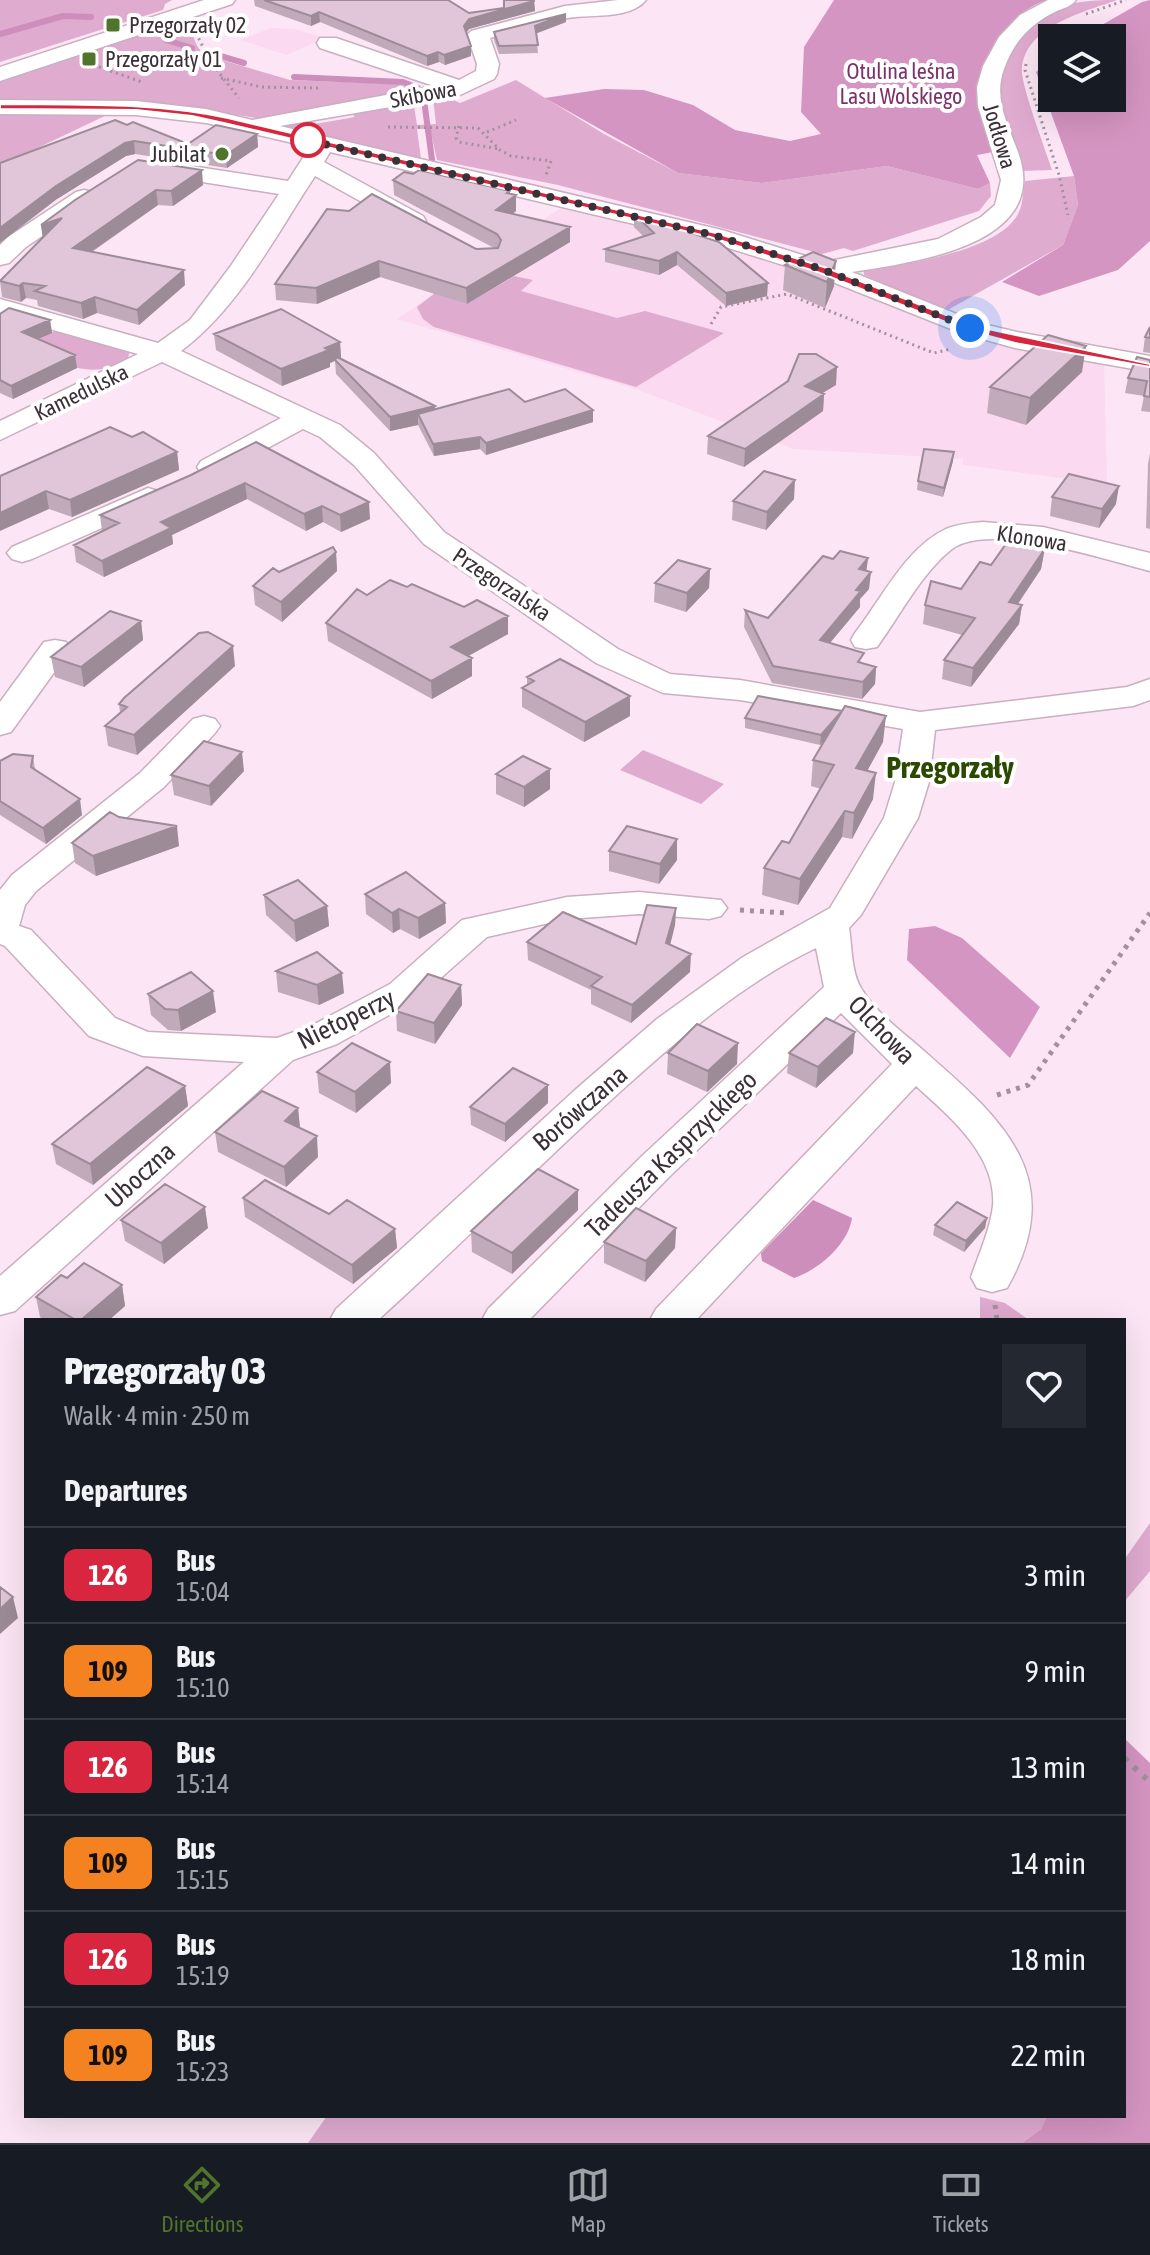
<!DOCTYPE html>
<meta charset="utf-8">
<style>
body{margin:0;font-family:"Asap Condensed",sans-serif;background:#242831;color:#f1f3f6;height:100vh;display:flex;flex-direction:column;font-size:30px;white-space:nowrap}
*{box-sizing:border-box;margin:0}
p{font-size:26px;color:#9ea1a6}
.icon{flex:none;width:44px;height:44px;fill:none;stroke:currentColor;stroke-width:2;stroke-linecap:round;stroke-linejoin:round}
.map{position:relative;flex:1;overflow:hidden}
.sheet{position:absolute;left:24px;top:1318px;width:1102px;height:800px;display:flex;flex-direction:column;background:#171b24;border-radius:0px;box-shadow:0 8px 32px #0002}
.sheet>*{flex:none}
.badge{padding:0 16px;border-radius:12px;font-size:28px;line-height:52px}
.controls{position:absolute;left:1038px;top:24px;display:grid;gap:16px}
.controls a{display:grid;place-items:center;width:88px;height:88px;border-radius:0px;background:#171b24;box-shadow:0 8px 32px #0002;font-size:40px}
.you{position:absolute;width:40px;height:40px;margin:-20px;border:6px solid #fff;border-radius:50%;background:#1a73e8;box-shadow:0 0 0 12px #1a73e833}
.map>.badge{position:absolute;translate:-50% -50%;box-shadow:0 0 0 4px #fff}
h2{padding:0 40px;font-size:30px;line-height:72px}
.round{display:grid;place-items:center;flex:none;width:84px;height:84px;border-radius:0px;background:#242831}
.summary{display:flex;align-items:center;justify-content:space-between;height:136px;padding:0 40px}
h1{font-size:38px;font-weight:800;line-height:60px}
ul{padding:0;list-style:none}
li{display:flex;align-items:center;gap:24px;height:96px;padding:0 40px;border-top:2px solid #363941}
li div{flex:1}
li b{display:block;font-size:30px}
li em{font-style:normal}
li .badge{min-width:88px;font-weight:700;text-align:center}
.menu{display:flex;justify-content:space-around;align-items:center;height:112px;border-top:2px solid #363941;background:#171b24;font-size:22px;color:#9ea1a6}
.menu a{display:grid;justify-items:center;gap:4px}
.menu .selected{color:#50742c}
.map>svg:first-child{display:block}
</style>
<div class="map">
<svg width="1150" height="2143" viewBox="0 0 1150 2143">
<rect width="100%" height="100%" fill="#fce6f5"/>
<path fill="#fbd9f0" d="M271 28 294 29 326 38 286 55 241 40Z
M564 206 713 245 806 274 976 338 1014 348 1104 359 1107 484 963 465V459L794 449 633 388 397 319Z"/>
<path fill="#dfabcf" d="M0 0H172L165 4 163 10 0 62Z
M1117 0C1084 12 1025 26 1022 69 1020 83 1046 151 1052 170L1021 171C1013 147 1000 120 997 94 995 80 1002 66 1009 54 1037 7 1065 0 1117 0Z
M178 23 192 28C194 42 197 51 211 57L290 80 396 84 406 86 410 94 262 119 218 112 0 103V82Z
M516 80 604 134 678 173 762 183 887 166 978 189 990 183 991 196 979 211 853 251 844 248 822 254 558 185 437 160 430 129H417L421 159 271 124 308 117 315 124 355 117 348 110 413 100 417 125 436 124 433 98 447 97 460 103Z
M0 113H111L0 166Z
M1074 176 1078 205 1063 245 946 311 864 275V271C903 264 1001 252 1019 212 1023 204 1023 191 1025 181Z
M514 276 533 280 521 291 617 318 645 311 724 333 636 387 434 327 423 319 417 307 435 293 467 304Z
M62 328 126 350 129 353 128 360C86 382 64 362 24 345Z
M643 750 724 784 701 804 620 770Z
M980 1297 1005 1303 1029 1320H980Z
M1150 1523V1571L1124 1602V1560Z
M327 2116H1047L1041 2129 1022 2143H308Z"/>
<path fill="#d595c2" d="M834 0H1048C1029 5 1009 21 1000 39 993 52 994 131 993 152L977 155 990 183 978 189 887 166 762 183 678 173 545 98 604 89 644 90 693 105 735 130 790 141 821 134 801 112 804 47Z
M1150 0V241L1118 270 1039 296 1002 282 1063 245 1078 205 1074 176 1036 72 1052 59V98H1112V38H1079L1142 2Z
M935 926 962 938 1040 1007 1010 1058 907 960 909 929Z
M1124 1738 1150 1763V2143H1022L1041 2129 1047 2116H1124Z"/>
<path fill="#cd8ebb" d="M813 1200 852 1218C848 1245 818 1270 794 1278L762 1261 761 1253Z"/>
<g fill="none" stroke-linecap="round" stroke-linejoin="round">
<path stroke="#cd8ebb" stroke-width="6" d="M0 34 63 16 91 17
M166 40 192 48
M217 55 244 63
M294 77 403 82 418 88 424 100 432 160"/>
<g stroke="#c9afc0" stroke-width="3">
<path id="minor" d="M204 0H235L232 4 0 81V67Z
M618 0H646C629 21 587 13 563 19 538 24 514 32 490 38L499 64 497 74 494 79 460 95 280 126 722 230 825 262 938 239 981 217 995 205 1001 180 978 106 977 87 983 66 999 37 1020 15 1048 0H1076C1071 7 1063 8 1055 12 1030 24 1013 43 1004 69 993 99 1008 124 1018 152 1052 245 915 262 852 272L979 323 1017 332 1150 356V372L1015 348 961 333 815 275 706 241 330 152 324 162 423 216 426 221 423 226H405L315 176C276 235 239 308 181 351L340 425 374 453 444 532 618 649 670 674 740 680 920 712 1127 687 1150 679V700L1133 706 935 730 929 782 918 818 861 915 849 928C852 946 851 971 861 988 874 1010 897 1028 916 1044 997 1115 1072 1173 1007 1288L992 1292 977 1288 971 1277C979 1254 990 1230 993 1206 997 1155 949 1116 916 1086L696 1320H650L656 1309 892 1064 841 1013 670 1176 529 1320H482L488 1309 642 1156 824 987 816 948C743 983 681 1037 621 1091 538 1166 461 1245 378 1320H330L336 1309 575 1090 657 1019 743 957 830 908 884 818 895 782 903 729 740 700 663 693 596 663 424 544 354 465 320 437 303 429 221 473 211 475 201 473 197 467 201 461 281 418 162 362 0 440V421L138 354 0 315V299L158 343 190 320 230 267 279 194 152 174 144 172 140 167 144 162 152 160 288 181 310 147 206 123 136 115 0 114V100L136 101 206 109 252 120 434 86 320 48 317 43 320 38H336L459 80 476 71 477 64 467 35 471 31 565 6Z
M84 190 92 192 96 197 92 202 26 247 9 263 0 265V245L8 237 76 192Z
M148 488 158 491 162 497 158 503 32 559 22 562 12 559 7 553 12 547Z
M983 522 1043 527 1150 553V571C1106 560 990 521 952 549 923 571 899 617 877 647L866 649 855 647 851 640 855 633C881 600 906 547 946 529 958 524 971 523 983 522Z
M55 640 66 642 71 649 11 732 0 735V702L44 642Z
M204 716 215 719 220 726 215 733 164 787 36 891 25 905 19 926 31 930 115 1018 148 1032 277 1038 311 1026 390 984 462 920 567 897 639 892 721 900 727 908 721 916 709 919 639 914 567 919 487 937 416 1000 337 1044 293 1060 15 1311 0 1315V1276L244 1062 143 1056 89 1036 5 946 0 944V890L12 875 140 773 193 719Z"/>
</g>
<path stroke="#a1919c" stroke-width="3" stroke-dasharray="2 4" stroke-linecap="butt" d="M1086 14 1126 0
M196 33 211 63 239 98
M1026 64 1025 70 1059 175 1068 215
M99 67 142 82
M221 78 262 87 318 88
M459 126 456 138 459 142 499 149
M388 127 478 128 500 150 511 156 551 161 546 175
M487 132 516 120
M711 324 721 307 787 294 934 353 951 349"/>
<path stroke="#a1919c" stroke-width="5" stroke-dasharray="4 6" stroke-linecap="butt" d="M740 910 786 913
M997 1095 1028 1085 1150 913
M995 1305 997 1320"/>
<path stroke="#a1919c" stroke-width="6" stroke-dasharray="5 8" stroke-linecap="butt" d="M1124 1758 1150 1782"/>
<use href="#minor" fill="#fff" fill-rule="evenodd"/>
</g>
<path fill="#c1aaba" d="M254 0H448L469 13 504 8 534 0 535 11 469 29 466 33 471 56 445 65 439 62 427 66 320 22 311 26 255 6Z
M566 22 536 33 538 53 499 54 494 40V32Z
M127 125 188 144 257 134 258 147 227 168 135 154 126 156 57 199Z
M393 180 510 194 516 211 512 214 570 242 467 304 380 277 317 304 276 300 275 284 327 209 476 249 494 248 394 195Z
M203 185 173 206 158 205 92 252 185 285 139 325 97 313 83 319 38 306 37 300 26 298 21 302 2 297 0 281 43 237 41 225 75 200Z
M634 214 767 296 726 306 677 265 659 275 605 262V249L643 236 634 227Z
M813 252 834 286 825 308 783 290 785 265Z
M0 314 50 320 52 333 38 339 75 355 77 368 13 399 0 393Z
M1150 327V353L1143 352 1145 337Z
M214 334 340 342 341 358 435 409 525 402 593 410V422L486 455 480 449 434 456 418 425 390 431 336 374 335 361 330 363V367L282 386 216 350Z
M1150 360V412L1141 411 1144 396 1125 393 1128 378Z
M1082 372 1026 425 987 413 990 387Z
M836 385 822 393 824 394 823 411 744 467 707 454 708 436Z
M132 437 177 452 179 470 72 517 49 509 0 476Z
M256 442 370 519 341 532 323 522 306 531 247 499 172 535 173 544 104 577 76 562 74 545 102 531 100 515 191 475Z
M1150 453V529L1146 528 1148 464Z
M953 461 943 497 917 490 918 481Z
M1052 497 1116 504 1099 528 1050 516Z
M794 499 766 530 732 520 733 501Z
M1046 542 1041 569 1018 604 1022 605 1019 624 971 687 942 679 944 660 962 635 923 624 925 605 961 589Z
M336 552 337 571 282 622 255 605 253 586 279 572Z
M868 558 866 571 869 589 860 599V607L830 643 863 663 876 667 875 684 862 699 772 683 744 627 745 610 768 618 833 559Z
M710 569 709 588 686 612 654 602 655 583Z
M367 595 508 634 468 656 472 658V676L432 699 328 641 326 623Z
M141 621 143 640 84 687 55 677 51 657Z
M235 666 137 755 108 746 105 726 120 713 119 704Z
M527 677 630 696V716L584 742 522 707V688L527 685Z
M745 718 883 742 867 771 873 799 852 839 842 837 798 905 762 895 764 868 789 843 821 789 811 786 813 760 826 739 820 745 745 728Z
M33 756 35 769 82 815 46 844 0 815V761Z
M550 769V789L524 807 496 794V774Z
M244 771 211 806 174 795 171 775Z
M677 839V860L659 884 609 871V851Z
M72 843 179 846 96 876 75 863Z
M365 894 445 903 446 923 419 939 400 929 393 933 366 914Z
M264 895 327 906 329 926 296 942 266 915Z
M676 908 675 925 670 945 690 972 631 1023 591 1004V990L528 960 527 942 636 944Z
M276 971 344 993 319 1005 278 992Z
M461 985 462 1005 435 1044 397 1031 396 1011Z
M148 994 216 1012 181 1031 168 1030 151 1015Z
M668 1053 737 1064 707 1092 667 1074Z
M789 1053H853L816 1088 787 1073Z
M317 1072 391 1083 356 1113 319 1093Z
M548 1085V1103L505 1142 471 1125 470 1107Z
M185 1086 188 1106 93 1185 56 1164 52 1144Z
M298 1108 300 1128 318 1157 286 1187 218 1152 215 1132Z
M243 1198 329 1214 395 1229 397 1248 353 1284 245 1217Z
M578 1210 512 1274 472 1252 471 1231Z
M987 1218 985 1228 964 1252 933 1235 935 1225Z
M121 1220 208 1228 164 1264 125 1241Z
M676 1228 675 1248 645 1282 604 1263V1242Z
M67 1278 122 1285 125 1306 109 1320H44L40 1317 36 1297Z"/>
<path fill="#9d8b97" d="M534 1 535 11 469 29 464 36V26L469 19Z
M319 12 320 22 311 26V16Z
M566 14V22L535 34V26Z
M471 46V56L445 65 444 55Z
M438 52 439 62 427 66V56Z
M257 134 258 147 227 168 226 155Z
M134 141 135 154 126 156 57 199 0 243V228L56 186 125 143Z
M202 170 203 185 173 206 171 191Z
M156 190 158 205 75 263 73 248Z
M510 191V199L516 195V211L496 226V210Z
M62 218 43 240 41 225Z
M570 227V242L467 304 466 288Z
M677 252V265L659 275V261Z
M379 261 380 277 317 304 316 288Z
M836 261 834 286 825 308 827 282Z
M184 270 185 285 139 325 137 310Z
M23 283 26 298 21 302 19 286Z
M768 283 767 296 726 306V293Z
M95 297 97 313 83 319 81 303Z
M50 320 52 333 24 345 22 332Z
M340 342 341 358 330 363V367L282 386 281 369Z
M1086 346 1082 372 1026 425 1030 398Z
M75 355 77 368 13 399 11 386Z
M837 367 836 385 804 404 805 386Z
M824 394 823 411 744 467 745 449Z
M435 406 436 420 418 414V425L390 431V417Z
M593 410V422L486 455V443Z
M480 437V449L434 456 433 444Z
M177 452 179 470 72 517 70 500Z
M954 452 953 461 943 497 944 488Z
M795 480 794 499 766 530 767 512Z
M245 483 247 499 172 535 173 544 104 577 102 561 161 522Z
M1119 486 1116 504 1099 528 1102 509Z
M46 491 49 509 0 531V513Z
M369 502 370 519 341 532 340 515Z
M322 506 323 522 306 531 304 514Z
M1046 542 1041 569 1006 621 1009 602Z
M336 552 337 571 282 622 281 602Z
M868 558 866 574 859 569Z
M710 569 709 588 686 612 687 593Z
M871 572 869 589 860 599V607L818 657 820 640 856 590Z
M1022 605 1019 624 971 687 973 668Z
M508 616V634L452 665 451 647Z
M141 621 143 640 84 687 81 667Z
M233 646 235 666 137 755 134 735Z
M472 658V676L432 699 431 681Z
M876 667 875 684 862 699 863 682Z
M630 696V716L584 742 585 722Z
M842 711V721L820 745 821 735Z
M886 716 883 742 854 795 856 768Z
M242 752 244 771 211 806 209 786Z
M550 769V789L524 807V787Z
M876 773 873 799 852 839 854 813Z
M80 799 82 815 46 844 43 828Z
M845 811 842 837 798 905 800 879Z
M177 826 179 846 96 876 93 856Z
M677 839V860L659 884 660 864Z
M445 903 446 923 419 939 418 918Z
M327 906 329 926 296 942 294 921Z
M676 908 675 925 666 961V943Z
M399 909 400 929 393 933 392 913Z
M691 954 690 972 631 1023 632 1005Z
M342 973 344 993 319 1005 317 985Z
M461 985 462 1005 435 1044 434 1023Z
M213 991 216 1012 181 1031 178 1010Z
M855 1032 853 1053 816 1088 818 1067Z
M738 1043 737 1064 707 1092 708 1071Z
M390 1062 391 1083 356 1113 355 1092Z
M548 1085V1103L505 1142V1124Z
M185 1086 188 1106 93 1185 90 1164Z
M298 1108 300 1129 285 1121Z
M317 1136 318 1157 286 1187 284 1167Z
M578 1190V1210L512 1274V1253Z
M205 1207 208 1228 164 1264 161 1243Z
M987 1218 985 1228 964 1252 966 1241Z
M676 1228 675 1248 645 1282 646 1261Z
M395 1229 397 1248 353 1284 352 1265Z
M122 1285 125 1306 109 1320H81Z
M13 1597 18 1618 0 1634V1609Z"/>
<path fill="#e0c6d8" stroke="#9d8b97" stroke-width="2" d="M264 0H448L469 13 504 8V0H534V1L469 19 464 26 471 46 444 55 438 52 427 56 319 12 311 16Z
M566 14 535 26 538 45 499 46 494 32Z
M115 120 127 125 133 122 188 144 216 125 257 134 226 155 134 141 125 143 56 186 0 228V163Z
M138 160 202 170 171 191 156 190 73 248 184 270 137 310 95 297 81 303 35 291 45 286 23 283 19 286 0 281 62 218 41 225 75 200Z
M419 170 510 191 507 193 516 195 496 210 570 227 466 288 379 261 316 288 275 284 327 209 349 211 372 194 476 249 498 248 501 240 497 234 393 180 404 172 413 174Z
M634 214 719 242 768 283 726 293 677 252 659 261 605 249 654 233Z
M813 252 836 261 827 282 785 265Z
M9 308 50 320 22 332 75 355 11 386 0 380V314Z
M281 309 340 342 325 348 329 350 281 369 214 334Z
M1150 327V338L1145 337Z
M1048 335 1086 346 1030 398 990 387Z
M799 354H816L837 367 805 386 824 394 745 449 708 436 788 381Z
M337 357 435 406 390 417 335 360Z
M1137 357 1150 360V397L1144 396 1147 381 1128 378Z
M509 389 525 402 565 389 593 410 486 443 480 437 433 444 418 414Z
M110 427 132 437 143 432 177 452 70 500 46 491 0 513V476Z
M256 442 369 502 340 515 322 506 304 514 245 483 161 522 171 528 102 561 74 545 119 523 100 515 191 475Z
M924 449 954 452 944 488 918 481Z
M764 471 795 480 767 512 733 501Z
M1069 474 1119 486 1102 509 1052 497Z
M1013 534 1046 542 1040 549 1044 550 1009 602 1022 605 973 668 944 660 975 618 925 605 931 581 961 589 980 562 991 565Z
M333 547 336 552 281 602 253 586 273 568 279 572Z
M840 551 868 558 859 569 871 572 856 590 861 591 820 640 864 653 858 662 876 667 863 682 773 666 745 610 768 618 823 556 833 559Z
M678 560 710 569 687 593 655 583Z
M390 580 407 587 412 584 464 607 477 600 508 616 451 647 472 658 431 681 326 623 357 589 367 595Z
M110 611 141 621 81 667 51 657Z
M208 632 233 646 134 735 105 726 127 707 119 704 124 698 199 633Z
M560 659 630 696 585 722 522 688 534 681 527 677Z
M758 696 842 711 821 735 745 718Z
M845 706 886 716 856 768 876 773 854 813 845 811 800 879 764 868 782 841 789 843 834 765 813 760Z
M204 741 242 752 209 786 171 775Z
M13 754 33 756 31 767 80 799 43 828 0 801V761Z
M523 756 550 769 524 787 496 774Z
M110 812 119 817 177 826 93 856 72 843Z
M627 826 677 839 660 864 609 851Z
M406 872 445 903 418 918 399 909 392 913 365 894Z
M298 880 327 906 294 921 264 895Z
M647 905 676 908 666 943 691 954 632 1005 591 986 602 977 527 942 563 912 636 944Z
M317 952 342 973 317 985 276 971Z
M191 972 213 991 178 1010 165 1009 148 994Z
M428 974 461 985 434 1023 396 1011Z
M826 1018 855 1032 818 1067 789 1053Z
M697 1024 738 1043 708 1071 668 1053Z
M352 1043 390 1062 355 1092 317 1072Z
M147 1067 185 1086 90 1164 52 1144Z
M513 1068 548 1085 505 1124 470 1107Z
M262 1091 298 1108 285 1121 317 1136 284 1167 215 1132Z
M538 1169 578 1190 512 1253 471 1231Z
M265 1180 329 1214 347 1200 395 1229 352 1265 243 1198Z
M165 1184 205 1207 161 1243 121 1220Z
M957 1202 987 1218 966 1241 935 1225Z
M636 1208 676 1228 646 1261 604 1242Z
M84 1263 122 1285 81 1320H76L36 1297 61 1275 67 1278Z
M0 1587 13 1597 0 1609Z"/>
<path fill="#d7263d" stroke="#fff" stroke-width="2" d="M0 104C77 105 153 102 228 118L716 233 827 268 974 326 1150 364V367L1015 343 966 330 820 273 710 237 228 124 192 116 136 110 0 109Z"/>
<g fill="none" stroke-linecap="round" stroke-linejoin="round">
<path stroke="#3a3037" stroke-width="8" stroke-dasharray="0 14.4" d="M308 140 303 139 713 235 824 270 970 328"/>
</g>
<g fill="#50742c" stroke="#fff" stroke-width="3">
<rect x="105" y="17" width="16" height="16" rx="4"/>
<rect x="81" y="51" width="16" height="16" rx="4"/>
<circle cx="222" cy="154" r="8"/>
</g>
<circle fill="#fff" stroke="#d7263d" stroke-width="4" cx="308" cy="140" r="16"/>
<g text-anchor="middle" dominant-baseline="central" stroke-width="8" stroke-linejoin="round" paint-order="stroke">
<g font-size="22" fill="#3a3037" stroke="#fff" text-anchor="start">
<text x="129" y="25">Przegorzały 02</text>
<text x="105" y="59">Przegorzały 01</text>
<text x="206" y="154" text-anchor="end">Jubilat</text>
</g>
<g font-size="22" fill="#7d316b" stroke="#fff">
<text x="901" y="71">Otulina leśna<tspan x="901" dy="25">Lasu Wolskiego</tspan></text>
</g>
<g font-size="22" fill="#3a3037" stroke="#fff">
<text transform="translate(423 94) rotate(-11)">Skibowa</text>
<text transform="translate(1000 136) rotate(73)">Jodłowa</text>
<text transform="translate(81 392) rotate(-26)">Kamedulska</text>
<text transform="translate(1032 538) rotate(9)">Klonowa</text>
<text transform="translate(502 584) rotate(34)">Przegorzalska</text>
</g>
<g font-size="26" fill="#3a3037" stroke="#fff">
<text transform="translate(346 1019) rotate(-26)">Nietoperzy</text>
<text transform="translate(882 1030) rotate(46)">Olchowa</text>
<text transform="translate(580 1108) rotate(-41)">Borówczana</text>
<text transform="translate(671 1154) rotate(-44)">Tadeusza Kasprzyckiego</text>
<text transform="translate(140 1175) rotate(-42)">Uboczna</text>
</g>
<g font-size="30" font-weight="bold" fill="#2b4901" stroke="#fff">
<text x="950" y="767">Przegorzały</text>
</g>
</g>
</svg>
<div class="controls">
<a><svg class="icon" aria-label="layers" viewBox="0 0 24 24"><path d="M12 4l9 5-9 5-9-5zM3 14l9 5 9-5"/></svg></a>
</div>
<div class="you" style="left:970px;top:328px"></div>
<section class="sheet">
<div class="summary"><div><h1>Przegorzały 03</h1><p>Walk · 4 min · 250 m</p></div><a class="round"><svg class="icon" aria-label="heart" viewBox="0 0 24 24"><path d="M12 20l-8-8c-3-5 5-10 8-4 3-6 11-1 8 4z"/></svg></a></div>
<h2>Departures</h2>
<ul>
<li><span class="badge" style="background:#d7263d;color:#fff">126</span><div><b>Bus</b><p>15:04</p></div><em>3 min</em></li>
<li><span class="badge" style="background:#f58220;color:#111">109</span><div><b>Bus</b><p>15:10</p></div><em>9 min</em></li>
<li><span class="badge" style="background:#d7263d;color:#fff">126</span><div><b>Bus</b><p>15:14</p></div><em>13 min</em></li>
<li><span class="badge" style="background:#f58220;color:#111">109</span><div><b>Bus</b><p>15:15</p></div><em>14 min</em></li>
<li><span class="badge" style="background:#d7263d;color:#fff">126</span><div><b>Bus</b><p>15:19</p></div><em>18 min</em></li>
<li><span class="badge" style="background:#f58220;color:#111">109</span><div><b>Bus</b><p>15:23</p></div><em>22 min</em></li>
</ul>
</section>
</div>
<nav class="menu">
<a class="selected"><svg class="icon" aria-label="directions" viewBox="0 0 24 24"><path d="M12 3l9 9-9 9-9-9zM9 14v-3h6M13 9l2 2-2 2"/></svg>Directions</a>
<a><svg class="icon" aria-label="map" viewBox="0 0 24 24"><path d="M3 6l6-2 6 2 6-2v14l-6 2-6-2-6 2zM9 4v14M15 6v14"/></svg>Map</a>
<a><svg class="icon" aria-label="tickets" viewBox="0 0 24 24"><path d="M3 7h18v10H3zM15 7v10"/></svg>Tickets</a>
</nav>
